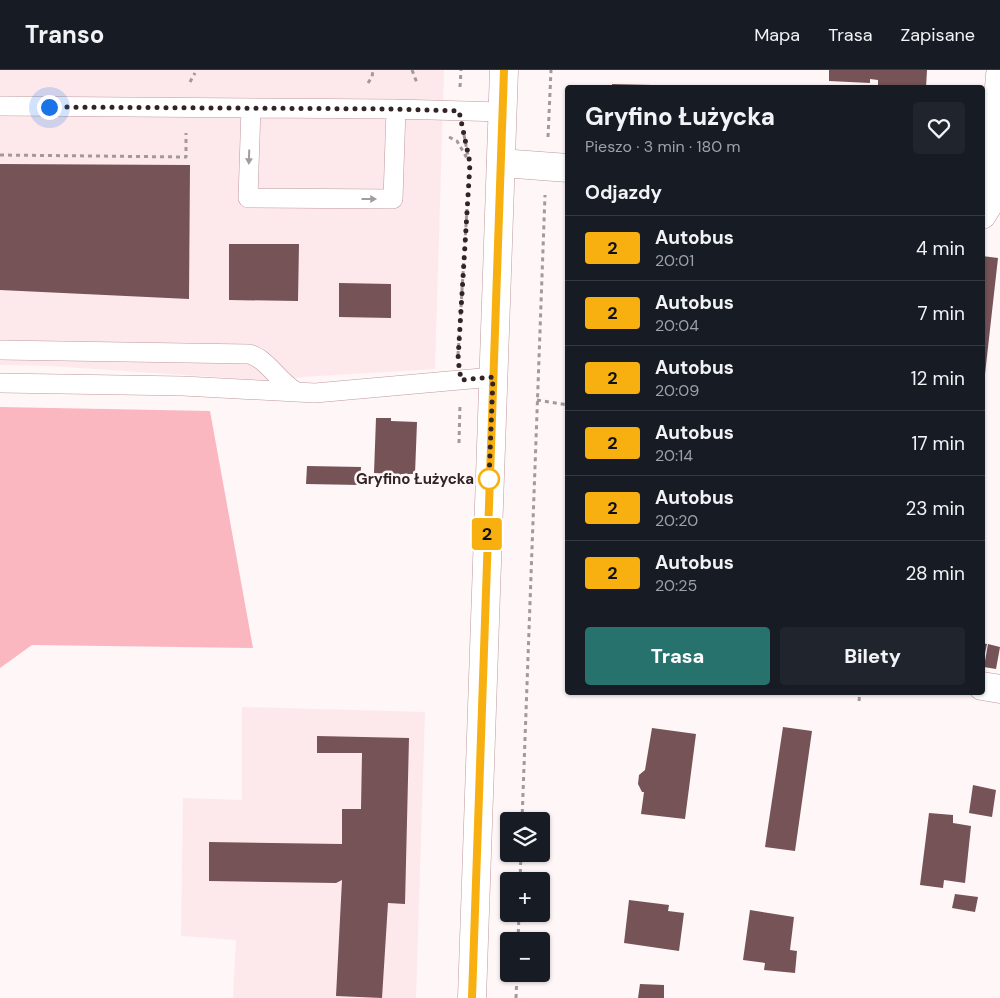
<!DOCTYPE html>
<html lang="pl">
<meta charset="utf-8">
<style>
body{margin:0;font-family:"DM Sans",sans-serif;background:#20242c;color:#f1f3f6;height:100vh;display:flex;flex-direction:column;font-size:19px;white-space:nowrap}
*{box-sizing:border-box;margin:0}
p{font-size:16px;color:#9ea1a6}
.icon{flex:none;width:28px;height:28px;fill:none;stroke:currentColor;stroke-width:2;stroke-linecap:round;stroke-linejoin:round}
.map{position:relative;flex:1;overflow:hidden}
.sheet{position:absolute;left:565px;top:15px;width:420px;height:610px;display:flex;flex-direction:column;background:#171b24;border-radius:5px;box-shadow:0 1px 4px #0004}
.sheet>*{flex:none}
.badge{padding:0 10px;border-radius:4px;font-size:18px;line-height:32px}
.buttons{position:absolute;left:500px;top:742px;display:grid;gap:10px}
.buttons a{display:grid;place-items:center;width:50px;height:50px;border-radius:5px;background:#171b24;box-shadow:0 1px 4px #0004;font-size:25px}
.you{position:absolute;width:25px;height:25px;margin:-12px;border:4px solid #fff;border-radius:50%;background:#1a73e8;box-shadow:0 0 0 8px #1a73e833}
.map>.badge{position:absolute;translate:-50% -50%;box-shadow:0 0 0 2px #fff}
h2{padding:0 20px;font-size:19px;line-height:45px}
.round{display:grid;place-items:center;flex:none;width:52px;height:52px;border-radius:5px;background:#20242c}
.headline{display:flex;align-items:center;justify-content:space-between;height:85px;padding:0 20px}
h1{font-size:24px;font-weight:800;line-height:38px}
.button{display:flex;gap:10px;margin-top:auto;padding:10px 20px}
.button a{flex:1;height:58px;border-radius:5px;background:#28726e;color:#fff;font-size:20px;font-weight:800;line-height:58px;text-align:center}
.button a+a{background:#20242c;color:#f1f3f6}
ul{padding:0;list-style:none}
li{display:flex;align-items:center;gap:15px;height:65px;padding:0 20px;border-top:1px solid #363941}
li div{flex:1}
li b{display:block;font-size:19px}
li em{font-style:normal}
li .badge{min-width:55px;font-weight:700;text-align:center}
header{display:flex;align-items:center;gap:30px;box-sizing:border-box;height:70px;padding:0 25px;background:#171b24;border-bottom:1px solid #363941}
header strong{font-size:24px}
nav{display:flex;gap:28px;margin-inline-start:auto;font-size:18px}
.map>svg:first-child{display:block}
</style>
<header>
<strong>Transo</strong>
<nav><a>Mapa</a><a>Trasa</a><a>Zapisane</a></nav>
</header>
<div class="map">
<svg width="1000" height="928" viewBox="0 0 1000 928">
<rect width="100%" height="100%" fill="#fef6f7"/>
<path fill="#fde9eb" d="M0 0H444L435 299 303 307 275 311 49 296 0 295Z
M242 637 425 642 416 928H233L236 870 181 866 183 728 242 730Z"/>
<path fill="#fab7bf" d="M0 337 210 341 253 578 32 575 0 598Z"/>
<path fill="#755357" d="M829 0H927L926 18H878V10L870 9V13L829 11Z
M612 14 652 15H668V18H612Z
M0 94 190 95 189 229 0 220Z
M229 174H299L298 231 229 230Z
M982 186 998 188 985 304H982Z
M339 213 391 214V248L339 247Z
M376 348H391V351L417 352 415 404H401V408H389V404L374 403Z
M307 396 361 397 360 415 306 414Z
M982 573 987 574 983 592H982Z
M988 574 1000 577 996 599 984 597Z
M783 657 812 661 795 781 765 777Z
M652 658 696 664 685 749 641 744 644 722H642L638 714 639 705 645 700Z
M317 666 409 668 405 834 388 833 382 928 336 926 342 810 336 813 209 811V772L342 774V739H361L362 683H317Z
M973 715 996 720 992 747 969 743Z
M929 743 953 745V753L971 756 965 813 944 810 943 818 920 815Z
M955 824 978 827 975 842 952 838Z
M629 830 669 835 668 841 684 843 679 881 624 873Z
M750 840 794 847 790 880 797 881 795 903 764 900 765 893 743 890Z
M640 914 664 915V928H638Z"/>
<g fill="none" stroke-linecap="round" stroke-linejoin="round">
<g stroke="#bf999d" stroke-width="20">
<path id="service" d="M0 36 396 39 502 42
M251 38 248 128 393 129 396 39
M0 280 249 284C267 288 280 314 297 322
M0 313 183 316 315 323 493 307"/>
</g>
<g stroke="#bf999d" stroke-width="29">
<path id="minor" d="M501 93 568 98
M982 145 990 132 1000 5
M982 616 1000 619"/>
</g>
<g stroke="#bf999d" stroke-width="29">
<path id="tertiary" d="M472 928 504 0"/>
</g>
<path stroke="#a4999a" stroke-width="3" stroke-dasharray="4 4" stroke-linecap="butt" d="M412 0 417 13
M190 12 195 3
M368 13 372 7 373 0
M460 17 461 0
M464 65 469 91
M449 67 457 71 468 90
M548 67 551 0
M0 85 186 87V63
M458 285 467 139
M537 330 568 335
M459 373 460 334
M859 631 860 622
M522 751 545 125
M520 811 521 784
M518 871 519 844
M516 928 517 904"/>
<use href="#service" stroke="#fff" stroke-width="19"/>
<use href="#minor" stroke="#fff" stroke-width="28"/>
<use href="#tertiary" stroke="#fff" stroke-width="28"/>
</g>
<defs><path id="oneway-solid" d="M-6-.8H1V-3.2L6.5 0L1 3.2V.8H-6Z" transform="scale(1.25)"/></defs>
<g fill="#a39c9d">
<use href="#oneway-solid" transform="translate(249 87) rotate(92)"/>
<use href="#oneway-solid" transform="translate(369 129)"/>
</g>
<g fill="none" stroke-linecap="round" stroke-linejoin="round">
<g stroke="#fff" stroke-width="11">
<path id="line" d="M472 928 504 0"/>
</g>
<use href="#line" stroke="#f8b010" stroke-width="8"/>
<path stroke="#322325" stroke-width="5" stroke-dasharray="0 9" d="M49 37 396 39 459 41 470 93 458 289 461 310 493 307 489 409"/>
</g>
<circle fill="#fff" stroke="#f8b010" stroke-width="2.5" cx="489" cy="409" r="10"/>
<g text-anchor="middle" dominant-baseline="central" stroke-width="5" stroke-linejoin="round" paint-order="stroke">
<g font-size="15" font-weight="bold" fill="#322325" stroke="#fef6f7" text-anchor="end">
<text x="474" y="409">Gryfino Łużycka</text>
</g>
</g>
</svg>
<div class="buttons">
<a><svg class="icon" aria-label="layers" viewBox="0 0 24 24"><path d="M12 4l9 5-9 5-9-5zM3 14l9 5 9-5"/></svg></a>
<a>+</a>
<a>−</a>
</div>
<div class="you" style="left:49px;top:37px"></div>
<b class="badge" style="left:487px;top:464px;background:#f8b010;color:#111">2</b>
<section class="sheet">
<div class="headline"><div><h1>Gryfino Łużycka</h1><p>Pieszo · 3 min · 180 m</p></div><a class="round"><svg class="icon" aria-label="heart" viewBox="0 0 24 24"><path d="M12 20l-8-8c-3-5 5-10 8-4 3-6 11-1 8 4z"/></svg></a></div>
<h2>Odjazdy</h2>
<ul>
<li><span class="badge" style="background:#f8b010;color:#111">2</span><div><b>Autobus</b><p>20:01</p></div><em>4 min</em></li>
<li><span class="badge" style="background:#f8b010;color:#111">2</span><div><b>Autobus</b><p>20:04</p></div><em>7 min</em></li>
<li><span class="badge" style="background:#f8b010;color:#111">2</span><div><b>Autobus</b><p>20:09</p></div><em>12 min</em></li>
<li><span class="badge" style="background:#f8b010;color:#111">2</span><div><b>Autobus</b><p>20:14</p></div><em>17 min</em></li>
<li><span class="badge" style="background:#f8b010;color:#111">2</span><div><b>Autobus</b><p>20:20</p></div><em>23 min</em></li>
<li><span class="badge" style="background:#f8b010;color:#111">2</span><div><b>Autobus</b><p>20:25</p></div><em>28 min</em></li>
</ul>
<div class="button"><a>Trasa</a><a>Bilety</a></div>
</section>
</div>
